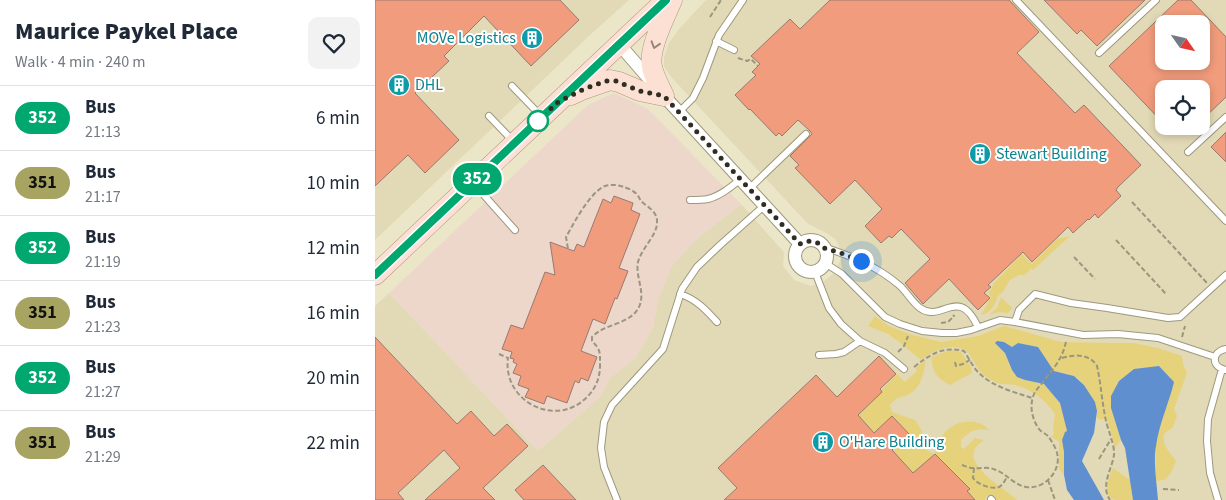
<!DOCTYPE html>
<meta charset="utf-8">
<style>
body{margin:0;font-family:"Source Sans 3",sans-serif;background:#f2f2f3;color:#1f2937;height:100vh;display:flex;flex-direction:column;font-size:19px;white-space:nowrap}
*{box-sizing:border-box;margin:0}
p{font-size:16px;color:#747a83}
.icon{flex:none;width:28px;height:28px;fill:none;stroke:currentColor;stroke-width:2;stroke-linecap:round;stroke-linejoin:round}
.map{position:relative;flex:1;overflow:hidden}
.sheet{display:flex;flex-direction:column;background:#fff;width:375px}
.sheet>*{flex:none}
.badge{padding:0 10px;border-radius:16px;font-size:18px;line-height:32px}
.needle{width:32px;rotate:124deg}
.controls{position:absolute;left:780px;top:15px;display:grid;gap:10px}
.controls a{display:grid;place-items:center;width:55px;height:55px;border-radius:10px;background:#fff;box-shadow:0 2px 8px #0003;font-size:25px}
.you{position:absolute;width:25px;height:25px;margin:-12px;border:4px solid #fff;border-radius:50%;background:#1a73e8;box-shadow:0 0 0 8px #1a73e833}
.map>.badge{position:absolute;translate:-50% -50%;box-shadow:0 0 0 2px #fff}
.round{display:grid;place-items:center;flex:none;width:52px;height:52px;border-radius:10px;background:#f2f2f3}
.summary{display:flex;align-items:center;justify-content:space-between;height:85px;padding:0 15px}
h1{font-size:24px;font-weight:800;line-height:38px}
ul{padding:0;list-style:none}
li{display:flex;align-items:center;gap:15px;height:65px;padding:0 15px;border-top:1px solid #e0e1e3}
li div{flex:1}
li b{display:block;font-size:19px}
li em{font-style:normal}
li .badge{min-width:55px;font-weight:700;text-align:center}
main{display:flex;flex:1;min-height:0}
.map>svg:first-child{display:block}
</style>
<main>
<section class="sheet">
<div class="summary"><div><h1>Maurice Paykel Place</h1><p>Walk · 4 min · 240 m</p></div><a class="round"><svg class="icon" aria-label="heart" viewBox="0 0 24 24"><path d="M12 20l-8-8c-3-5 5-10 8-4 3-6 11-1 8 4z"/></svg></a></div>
<ul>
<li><span class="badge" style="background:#00a76e;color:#fff">352</span><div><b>Bus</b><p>21:13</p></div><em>6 min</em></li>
<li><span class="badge" style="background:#a7a360;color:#111">351</span><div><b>Bus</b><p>21:17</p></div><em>10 min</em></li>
<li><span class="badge" style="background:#00a76e;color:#fff">352</span><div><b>Bus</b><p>21:19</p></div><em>12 min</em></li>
<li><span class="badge" style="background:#a7a360;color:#111">351</span><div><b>Bus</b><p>21:23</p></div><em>16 min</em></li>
<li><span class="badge" style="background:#00a76e;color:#fff">352</span><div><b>Bus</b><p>21:27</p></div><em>20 min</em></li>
<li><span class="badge" style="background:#a7a360;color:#111">351</span><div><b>Bus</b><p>21:29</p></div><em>22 min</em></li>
</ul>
</section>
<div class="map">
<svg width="851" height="500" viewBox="0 0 851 500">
<rect width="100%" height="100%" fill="#ece6c8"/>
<path fill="#ecd7ca" d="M239 93 273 109 366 204 323 238 283 301 278 328 260 359 235 378 225 397 163 451 14 293 213 105Z"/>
<path fill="#e2dab6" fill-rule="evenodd" d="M0 0H254L215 35 0 240Z
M331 0H851V500H0V306L14 293 163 451 225 397 235 378 260 359 278 328 283 301 297 266 323 238 366 204 409 252 408 266 419 280 436 286 448 282 458 274 465 261 464 246 460 239 453 234 433 224 297 78 289 66V57L294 43 304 29ZM789 24H826V61H789ZM789 89H826V126H789Z"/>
<path fill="#e6d27b" d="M695 236 658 270 656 269 649 275H644L635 280 628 292 623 296 619 306 612 313 606 315 616 297 613 293 617 288 618 284 643 258 635 249 639 246 657 264 682 239Z
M626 297 637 308 633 313 624 312 614 315 622 308Z
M500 316 514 326 534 334 566 342 603 336 629 326 686 342 732 343H759L783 348 807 356 808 364 812 373 799 409 802 416 798 427 789 434C787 447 795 451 801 461L796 473 790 480 781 481 780 447 785 425 794 400 736 408 746 440 740 448 732 419H723C718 404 714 384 699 376 693 373 685 373 679 371L663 347 643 343 637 347 620 342 625 348 630 353 637 370 650 380 669 384 685 403 692 431 687 440 689 452V475L684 469V442L676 437 679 434 678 429 680 414C670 399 657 390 640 385 634 384 626 385 620 382 616 380 608 375 605 371 598 363 596 351 585 348 573 344 555 352 546 360L523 341 513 334 493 326Z
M578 350 586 352 596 367 597 373 575 385C561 378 558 372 556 357L572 351Z
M551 360C549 371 547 386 536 393 526 399 525 394 515 405L517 412 540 420 547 431 546 444 550 449 559 454C563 447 565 438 570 432 581 420 603 417 614 430 600 428 595 431 586 440V447L589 449 600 438 609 440C576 461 630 487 642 500H619L615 495 611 497 610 500H600L592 491 595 488 560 454 544 468 543 479 517 450 534 434 518 416 499 433 481 413 492 405 522 374 530 382 542 371 540 368Z
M738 468 755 480 758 500C753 500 747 500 741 500 725 498 734 478 738 468Z"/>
<path fill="#608fd0" d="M622 341 629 342 637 347 643 343 663 347 679 371 699 376 709 385 720 402 722 411 719 433 707 461 729 500H699L692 490 689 475V452L687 440 690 432 692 431 685 403 669 384 650 380 642 377 637 370 630 353 620 343Z
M784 366 799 382C794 403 784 424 781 446 778 460 782 485 783 500H758L750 448 746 440 736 408V396L744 381 759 369Z"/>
<path fill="#f19c7c" stroke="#977a70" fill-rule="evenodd" d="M0 0H185L204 20 156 66 109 16 69 56 74 61 40 93 84 140 50 173 33 155 0 186Z
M455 0H634L664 32 642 53 700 113 709 105 766 165 743 187 741 190 746 196 723 218 720 214 714 220 713 219 698 233 693 227 657 262 648 252 613 285 616 287 609 293 615 298 603 310 574 279 548 304 530 283 555 259 526 229 517 238 514 236 506 243 490 226 507 209 480 180 455 204 420 168 424 165 415 156 437 134 435 131 423 120 407 136 404 133 401 136 375 109 374 110 360 95 381 75 377 72 385 64 376 56 415 19 425 29Z
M669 0H770L722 46 706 30 702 34Z
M803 0H816L851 37V97L826 121V89H789V124L734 66ZM789 24H826V61H789Z
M851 132V162L836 147Z
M239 196 258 203 256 210 265 214 244 268 253 271 242 299 240 298 230 324 218 319 206 351 222 357 213 381 206 378 204 383 200 381 192 403 172 396 169 404 150 397 154 389 143 385 146 376 138 373 142 364 138 362 139 359 135 358 137 352 127 349 136 325 148 329 170 272 180 275 175 242 199 251 202 244 209 247 228 199 236 203Z
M0 337 82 424 96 411 119 436 132 424 153 446 108 488 120 500H50L85 468 69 450 23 493 29 500H0Z
M504 356 521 374 505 389 507 392 483 415 499 433 517 416 534 434 517 450 538 473 560 454 595 489 592 491 600 500H349L362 488 343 468 441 375 462 397Z
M168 465 201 500H149L140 490Z"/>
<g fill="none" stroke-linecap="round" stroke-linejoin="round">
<g stroke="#9e987d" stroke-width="8">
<path id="lane" d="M641 0 851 221
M341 41 359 50
M724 53 781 0
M137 86 166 116
M304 112 318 98 328 78 344 35 368 0
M114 116 138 141
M813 152 851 117
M99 184 140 230
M375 188 431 134
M315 200C321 200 327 200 333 199 345 196 356 187 366 179
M449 247C478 257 500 265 524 285 532 292 537 302 545 308 567 324 583 284 603 327
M450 263 467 274 510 317 525 324 547 331 567 333H581L596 330 625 320 640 322 708 335 743 334 783 338 840 357
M440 272 454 308 466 324 485 341 469 352 461 354 444 355
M305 294C321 299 331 310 342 322
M640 322 644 310 660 294 696 303 732 308 793 318 805 317 851 275
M485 341 510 353 529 369
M851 349C836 352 836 367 851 370
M616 499 617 500
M242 500 229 467 226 448 229 422 237 405 288 349 307 289 322 267 344 246 390 205
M843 500 835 473 832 441 833 419 847 369"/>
</g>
<g stroke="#9e987d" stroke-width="14">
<path id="street" d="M244 44 289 96 425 244
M420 256a16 16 0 1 1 32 0a16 16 0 1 1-32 0Z"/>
</g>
<g stroke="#b39582" stroke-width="21">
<path id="primary" d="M196 95 209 89 235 80 244 82 265 91 289 96
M289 96C285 87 279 77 277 67 273 49 290 17 297 0
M0 275 291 0"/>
</g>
<path stroke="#9a967f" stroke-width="2" stroke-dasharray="5 2.5" stroke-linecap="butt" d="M335 17 346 0
M363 58 372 61 376 59 383 66
M757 202 832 283
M741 240 791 294
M699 257 720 279
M566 323 573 322 579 316 578 315
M807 337 810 326
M523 352 529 346 533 336
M124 354 133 358C127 401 181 429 212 397 221 388 225 378 225 365 225 353 226 350 217 341V337C230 323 255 325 264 307 271 292 260 277 263 262 267 247 283 235 282 221 282 211 272 207 266 201 264 198 263 194 259 192 257 190 252 188 249 187 243 185 237 184 230 186 215 192 199 223 191 237L193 249
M687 358C700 354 715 354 722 366 726 384 727 403 731 421 733 430 740 446 739 455 737 469 725 486 735 500
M580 362 581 366 588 364 595 360
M539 367C556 354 567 346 589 351 594 358 598 368 605 374 619 387 639 392 657 398
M724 459 736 439
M587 465C590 466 594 468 598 468 606 469 613 466 621 470 632 474 639 485 651 487 669 490 687 471 682 453 681 448 676 440 673 436 670 433 666 432 664 429 656 418 654 403 660 392 672 376 688 361 691 341
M599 468 598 478C602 484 617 490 624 487 628 485 630 480 632 477
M673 480 680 500
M788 489 804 490"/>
<use href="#lane" stroke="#fff" stroke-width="6"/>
<use href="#street" stroke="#fff" stroke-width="12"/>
<use href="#primary" stroke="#fce0d3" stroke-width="20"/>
</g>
<defs><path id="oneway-chevron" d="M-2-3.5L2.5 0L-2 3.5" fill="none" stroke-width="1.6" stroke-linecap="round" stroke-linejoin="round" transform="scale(1.25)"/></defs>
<use stroke="#96877a" href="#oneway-chevron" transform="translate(280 45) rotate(107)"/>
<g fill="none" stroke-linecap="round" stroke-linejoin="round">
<g stroke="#fff" stroke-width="11">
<path id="line" d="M0 275 291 0"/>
</g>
<use href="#line" stroke="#00a76e" stroke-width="8"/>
<path stroke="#302e22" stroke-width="5" stroke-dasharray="0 9" d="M163 121 183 102 209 89 231 81H241L265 91 289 96 425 244 430 242 435 241 440 242 445 244 449 248 469 254 486 261"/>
</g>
<defs>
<g id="building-disc" transform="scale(1.125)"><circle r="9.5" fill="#0f9aa8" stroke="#fff"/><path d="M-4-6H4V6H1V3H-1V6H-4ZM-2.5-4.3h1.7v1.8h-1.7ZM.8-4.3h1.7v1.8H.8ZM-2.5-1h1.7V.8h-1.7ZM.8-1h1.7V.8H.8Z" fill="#fff"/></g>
</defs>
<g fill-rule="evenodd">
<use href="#building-disc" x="157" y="38"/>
<use href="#building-disc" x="24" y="85"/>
<use href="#building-disc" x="605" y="154"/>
<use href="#building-disc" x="448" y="442"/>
</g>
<circle fill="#fff" stroke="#00a76e" stroke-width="2.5" cx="163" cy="121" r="10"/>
<g text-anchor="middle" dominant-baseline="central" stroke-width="4" stroke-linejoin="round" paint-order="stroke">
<g font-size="16" fill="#0d838f" stroke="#fff" text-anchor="start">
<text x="141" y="38" text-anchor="end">MOVe Logistics</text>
<text x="40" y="85">DHL</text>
<text x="621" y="154">Stewart Building</text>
<text x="464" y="442">O'Hare Building</text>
</g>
</g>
</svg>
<div class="controls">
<a><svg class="needle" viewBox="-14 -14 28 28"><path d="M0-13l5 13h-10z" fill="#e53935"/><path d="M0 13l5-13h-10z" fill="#747a83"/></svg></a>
<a><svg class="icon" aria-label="locate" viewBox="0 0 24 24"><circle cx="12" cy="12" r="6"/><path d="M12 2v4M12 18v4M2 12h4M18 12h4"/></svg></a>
</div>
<div class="you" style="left:486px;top:261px"></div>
<b class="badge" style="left:102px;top:179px;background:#00a76e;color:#fff">352</b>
</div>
</main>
